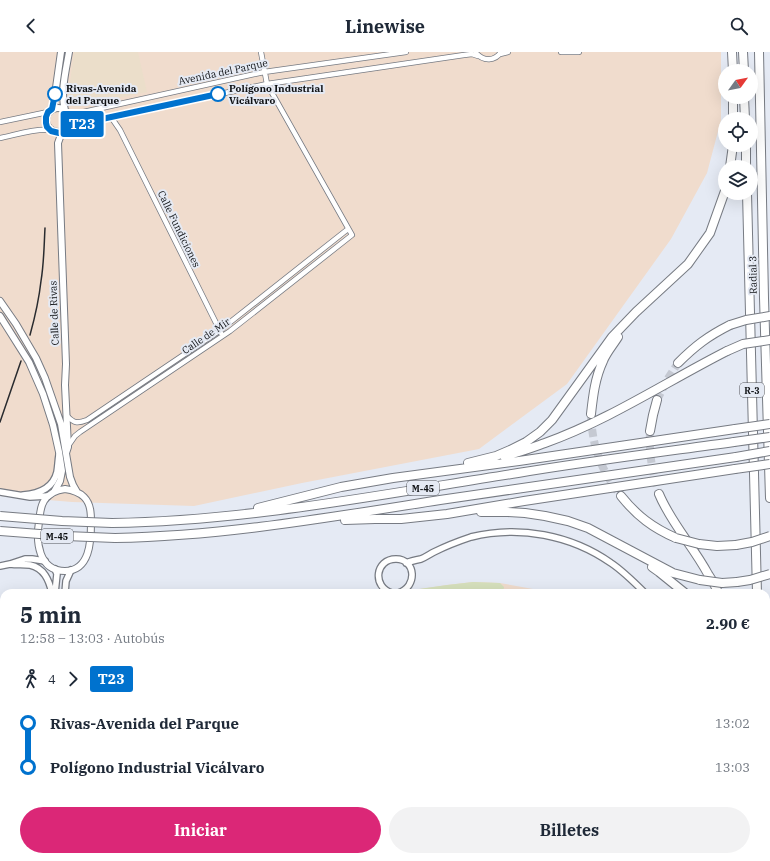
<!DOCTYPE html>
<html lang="es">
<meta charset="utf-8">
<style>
body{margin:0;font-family:"IBM Plex Serif",serif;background:#f2f2f3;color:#1f2937;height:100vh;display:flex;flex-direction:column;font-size:15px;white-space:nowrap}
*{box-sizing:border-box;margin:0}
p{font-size:13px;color:#747a83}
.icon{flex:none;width:22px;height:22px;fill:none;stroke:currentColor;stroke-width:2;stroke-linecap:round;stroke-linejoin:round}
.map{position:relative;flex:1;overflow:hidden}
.details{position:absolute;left:0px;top:537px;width:770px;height:272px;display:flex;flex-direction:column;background:#fff;border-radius:12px 12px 0 0;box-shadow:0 4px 16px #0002}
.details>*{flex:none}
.badge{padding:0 8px;border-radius:3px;font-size:14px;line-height:26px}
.needle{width:26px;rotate:57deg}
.controls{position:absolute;left:718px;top:12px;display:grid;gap:8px}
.controls a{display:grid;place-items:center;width:40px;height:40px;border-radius:50%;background:#fff;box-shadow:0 4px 16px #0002;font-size:20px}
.map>.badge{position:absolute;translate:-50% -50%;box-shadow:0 0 0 2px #fff}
.legs{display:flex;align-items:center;gap:6px;height:44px;padding:0 20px;font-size:13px}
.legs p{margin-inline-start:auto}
.overview{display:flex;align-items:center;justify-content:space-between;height:68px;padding:0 20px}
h1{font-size:22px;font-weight:800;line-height:30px}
.button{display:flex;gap:8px;margin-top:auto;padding:8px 20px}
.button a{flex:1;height:46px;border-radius:24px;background:#db2777;color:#fff;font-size:16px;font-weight:800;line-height:46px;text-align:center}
.button a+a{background:#f2f2f3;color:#1f2937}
ul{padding:0 20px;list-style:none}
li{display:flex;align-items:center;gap:14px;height:44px;font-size:15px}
li i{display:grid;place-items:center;width:6px;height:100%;margin:0 5px;background:currentColor}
li i::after{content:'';width:10px;height:10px;margin:-5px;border:3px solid;border-radius:50%;background:#fff}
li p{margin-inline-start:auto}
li:first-child i{background:linear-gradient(#0000 50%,currentColor 0)}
li:last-child i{background:linear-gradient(currentColor 50%,#0000 0)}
header{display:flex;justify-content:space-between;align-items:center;height:52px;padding:0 20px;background:#fff;font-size:18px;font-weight:800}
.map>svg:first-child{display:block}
</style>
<header><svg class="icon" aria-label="back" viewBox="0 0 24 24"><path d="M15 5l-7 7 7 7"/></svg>Linewise<svg class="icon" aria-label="search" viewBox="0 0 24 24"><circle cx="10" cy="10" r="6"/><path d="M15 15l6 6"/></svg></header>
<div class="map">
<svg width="770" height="809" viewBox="0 0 770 809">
<rect width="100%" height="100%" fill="#e5eaf4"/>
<path fill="#f0dccd" d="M0 0H721V68L707 121 671 187 567 332 479 397 302 431 194 454 72 450 0 444Z
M473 530 500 531 533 537 548 541H394L447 533Z"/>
<path fill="#ebdeca" d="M74 0H138L147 40 75 55 68 45Z"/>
<path fill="#d6e0bc" d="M473 530 500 531 504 535 503 541H417L419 537 447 533Z
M0 564H4V649H0Z
M0 666H4V775H0Z
M0 804 19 805 21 809H0Z
M118 807H154L157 809H116Z
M175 807 266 808 267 809H173Z"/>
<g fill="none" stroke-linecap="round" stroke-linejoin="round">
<path stroke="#c5c9d2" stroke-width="8" stroke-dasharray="8 4" stroke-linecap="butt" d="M657 348 667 328 678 311
M591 365C593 397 601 418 621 444
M650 379C649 403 652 419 659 442"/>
<g stroke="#777b83" stroke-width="6">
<path id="minor" d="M561 0H579
M476 1C484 10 495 9 501 0
M500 2 508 0
M68 61H79L264 20 406 0
M111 65 120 78 221 281
M0 70 48 60
M68 76 74 73 267 32 464 3 472 2 478 4
M0 86C15 83 36 76 50 78
M67 364C74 371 77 372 87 368L219 279 348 177
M68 394 75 384 80 380 230 279 352 183 267 32 261 0
M0 557H4
M0 657 4 658
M0 781H4
M0 798H4
M109 809V805
M165 809V805"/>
</g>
<g stroke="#777b83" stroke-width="8">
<path id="tertiary" d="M0 440 30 445 48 444
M23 443C38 442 53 437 57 420 58 414 58 409 59 403
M406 511C411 509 416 508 421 507 426 505 430 502 434 500 446 494 459 489 471 485 519 473 571 483 611 511 623 519 634 530 645 541
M10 512C17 513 23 512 30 513 44 516 49 528 52 541
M0 514 10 512 25 507H32L45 509
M55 517 57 522 55 541
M65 541 66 529 71 518
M392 541C372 535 375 507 396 507 416 507 418 535 398 541
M32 805 37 809
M373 805 375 809
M51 809 57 805
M411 809 413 805
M693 809V805"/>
</g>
<g stroke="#777b83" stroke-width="8">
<path id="secondary" d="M46 68a12 12 0 1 1 24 0a12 12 0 1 1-24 0Z
M52 57 54 50 61 0
M65 58C60 41 66 18 69 0
M62 80 58 91 66 312 65 333 68 395 66 401
M0 249 16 272 36 306 45 326 61 372 70 425 73 433 77 440
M0 264 29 310 43 342 53 373 59 400 62 419 60 429 54 440
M65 437C72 438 79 440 84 445 91 452 91 462 91 471 91 489 90 519 65 519 38 519 36 489 39 470 40 463 40 455 44 449 49 441 56 438 65 437Z"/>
</g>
<g stroke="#777b83" stroke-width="10">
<path id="motorway" d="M732 0 733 19
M743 0 744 19
M759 0 764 246 770 446
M733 45V67
M744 45 745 67
M746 93V115
M730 115 733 93
M747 141 757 541
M678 311C695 294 708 284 730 273
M591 362C593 344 595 326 603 309 606 301 613 293 618 285
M650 379 653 363 657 348
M504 404C518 401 531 396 545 391 609 368 666 330 727 299
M468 411 496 404 510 398 526 390 540 380 552 368 612 285 636 260 688 212 710 181 725 139
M659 442C671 471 693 494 708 522 712 528 716 534 718 541
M621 444C637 464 653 476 676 486
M258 456 341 435 393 426 519 409 735 377
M481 460H508L525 461 545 464 568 469 588 476 673 521 700 528
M345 468 375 467H401L447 462 524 449 735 417
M112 471C248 469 384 442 518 421 590 409 662 400 734 390
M115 486C224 484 332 465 440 448 538 433 637 419 736 405
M699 492 717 494 736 493
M652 515 659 520 685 541
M722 531 737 530
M733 809V805
M757 809V805"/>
</g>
<use href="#minor" stroke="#fff" stroke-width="4.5"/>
<use href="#tertiary" stroke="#fff" stroke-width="5.5"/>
<use href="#secondary" stroke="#fff" stroke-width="6"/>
<use href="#motorway" stroke="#fff" stroke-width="8"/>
<path stroke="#292b2f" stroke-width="1.5" d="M30 283C35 265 39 247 41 229 44 211 44 194 45 176
M0 370 21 309"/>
<g stroke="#777b83" stroke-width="10" stroke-linecap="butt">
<path id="motorway-bridge" d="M730 273 746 268 770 264
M727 299 743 292 770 288
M735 377 770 372
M734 390 770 385
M736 405 770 399
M735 417 770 412
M0 464 62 469 112 471
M0 479 66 484 115 486
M676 486 699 492
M736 493 752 490 770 484
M700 528 722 531
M737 530 750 528 770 522"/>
</g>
<use href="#motorway-bridge" stroke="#fff" stroke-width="8"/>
</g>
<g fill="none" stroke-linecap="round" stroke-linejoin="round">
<g stroke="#fff" stroke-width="9">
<path id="line-1" d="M55 42 52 57 48 60 46 65V71L47 75 51 79 59 81 64 80 68 76 74 73 218 42"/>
</g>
<use href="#line-1" stroke="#0072ce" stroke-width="6"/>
</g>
<g fill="#fff" stroke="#0072ce" stroke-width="2">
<circle cx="55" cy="42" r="7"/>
<circle cx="218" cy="42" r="7"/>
</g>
<g text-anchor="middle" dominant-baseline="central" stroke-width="4" stroke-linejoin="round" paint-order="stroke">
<g fill="#e5eaf4" stroke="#4e5156" stroke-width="1">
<rect x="740" y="331" width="24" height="14" rx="3"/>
<rect x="407" y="429" width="32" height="14" rx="3"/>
<rect x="41" y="477" width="32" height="14" rx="3"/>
</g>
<g font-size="9" font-weight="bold" fill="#0e1013">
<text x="752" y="338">R-3</text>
<text x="423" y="436">M-45</text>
<text x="57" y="484">M-45</text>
</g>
<g font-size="10" fill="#0e1013" stroke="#e5eaf4">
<text transform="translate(223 20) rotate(-12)">Avenida del Parque</text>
<text transform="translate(179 177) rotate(64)">Calle Fundiciones</text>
<text transform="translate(753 223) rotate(-91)">Radial 3</text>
<text transform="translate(54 261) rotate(-92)">Calle de Rivas</text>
<text transform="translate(206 284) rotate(-34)">Calle de Mir</text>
</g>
<g font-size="10" font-weight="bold" fill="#0e1013" stroke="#e5eaf4" text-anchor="start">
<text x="66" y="36">Rivas-Avenida<tspan x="66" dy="12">del Parque</tspan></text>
<text x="229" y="36">Polígono Industrial<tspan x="229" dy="12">Vicálvaro</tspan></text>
</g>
</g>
</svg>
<div class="controls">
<a><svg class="needle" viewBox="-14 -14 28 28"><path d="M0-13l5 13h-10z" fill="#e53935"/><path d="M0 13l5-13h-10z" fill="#747a83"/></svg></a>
<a><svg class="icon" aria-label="locate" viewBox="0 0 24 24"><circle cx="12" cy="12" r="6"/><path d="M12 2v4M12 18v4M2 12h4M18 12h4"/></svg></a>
<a><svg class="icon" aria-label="layers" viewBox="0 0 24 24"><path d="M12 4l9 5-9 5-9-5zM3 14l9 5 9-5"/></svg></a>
</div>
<b class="badge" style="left:82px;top:72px;background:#0072ce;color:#fff">T23</b>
<section class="details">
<div class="overview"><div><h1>5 min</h1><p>12:58 – 13:03 · Autobús</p></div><b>2.90 €</b></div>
<div class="legs"><svg class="icon" aria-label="walk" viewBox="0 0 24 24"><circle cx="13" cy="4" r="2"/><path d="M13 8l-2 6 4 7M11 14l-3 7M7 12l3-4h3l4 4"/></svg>4<svg class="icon" aria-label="forward" viewBox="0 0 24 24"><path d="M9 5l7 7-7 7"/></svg><b class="badge" style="background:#0072ce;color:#fff">T23</b></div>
<ul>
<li><i style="color:#0072ce"></i><b>Rivas-Avenida del Parque</b><p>13:02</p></li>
<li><i style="color:#0072ce"></i><b>Polígono Industrial Vicálvaro</b><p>13:03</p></li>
</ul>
<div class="button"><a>Iniciar</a><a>Billetes</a></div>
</section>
</div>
